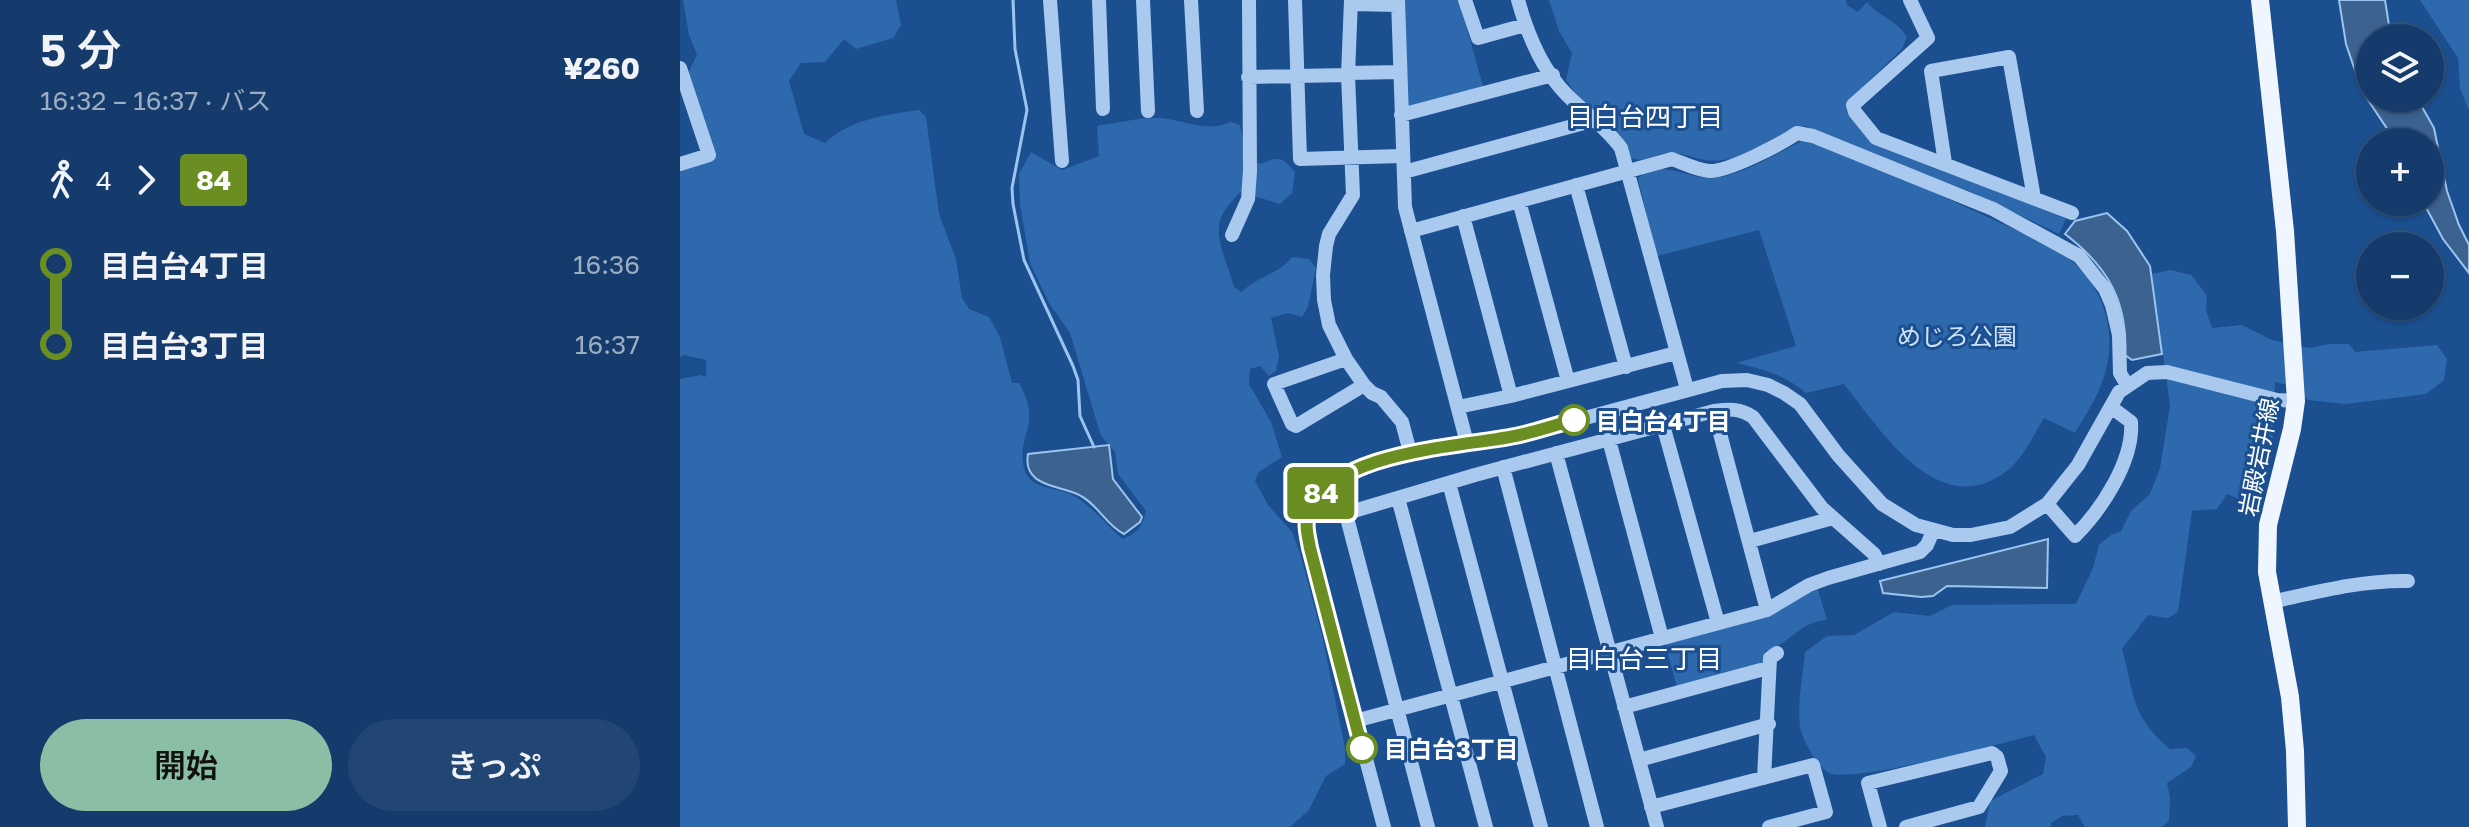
<!DOCTYPE html>
<html lang="ja">
<meta charset="utf-8">
<style>
body{margin:0;font-family:"Golos Text","Noto Sans JP",sans-serif;background:#214673;color:#f1f3f6;height:100vh;display:flex;flex-direction:column;font-size:30px;white-space:nowrap}
*{box-sizing:border-box;margin:0}
p{font-size:26px;color:#9dadc1}
.icon{flex:none;width:44px;height:44px;fill:none;stroke:currentColor;stroke-width:2;stroke-linecap:round;stroke-linejoin:round}
.map{position:relative;flex:1;overflow:hidden}
.panel{display:flex;flex-direction:column;background:#143b6b;width:680px}
.panel>*{flex:none}
.badge{padding:0 16px;border-radius:6px;font-size:28px;line-height:52px}
.buttons{position:absolute;left:1676px;top:24px;display:grid;gap:16px}
.buttons a{display:grid;place-items:center;width:88px;height:88px;border-radius:50%;background:#143b6b;box-shadow:0 2px 6px #0004,0 0 0 2px #33557e;font-size:40px}
.map>.badge{position:absolute;translate:-50% -50%;box-shadow:0 0 0 4px #fff}
.legs{display:flex;align-items:center;gap:12px;height:88px;padding:0 40px;font-size:26px}
.legs p{margin-inline-start:auto}
.head{display:flex;align-items:center;justify-content:space-between;height:136px;padding:0 40px}
h1{font-size:44px;font-weight:600;line-height:60px}
.cta{display:flex;gap:16px;margin-top:auto;padding:16px 40px}
.cta a{flex:1;height:92px;border-radius:48px;background:#8abfa5;color:#111;font-size:32px;font-weight:600;line-height:92px;text-align:center}
.cta a+a{background:#214673;color:#f1f3f6}
ul{padding:0 40px;list-style:none}
li{display:flex;align-items:center;gap:28px;height:80px;font-size:30px}
li i{display:grid;place-items:center;width:12px;height:100%;margin:0 10px;background:currentColor}
li i::after{content:'';width:20px;height:20px;margin:-10px;border:6px solid;border-radius:50%;background:#143b6b}
li p{margin-inline-start:auto}
li:first-child i{background:linear-gradient(#0000 50%,currentColor 0)}
li:last-child i{background:linear-gradient(currentColor 50%,#0000 0)}
main{display:flex;flex:1;min-height:0}
.map>svg:first-child{display:block}
</style>
<main>
<section class="panel">
<div class="head"><div><h1>5 分</h1><p>16:32 – 16:37 · バス</p></div><b>¥260</b></div>
<div class="legs"><svg class="icon" aria-label="walk" viewBox="0 0 24 24"><circle cx="13" cy="4" r="2"/><path d="M13 8l-2 6 4 7M11 14l-3 7M7 12l3-4h3l4 4"/></svg>4<svg class="icon" aria-label="forward" viewBox="0 0 24 24"><path d="M9 5l7 7-7 7"/></svg><b class="badge" style="background:#6b8e23;color:#fff">84</b></div>
<ul>
<li><i style="color:#6b8e23"></i><b>目白台4丁目</b><p>16:36</p></li>
<li><i style="color:#6b8e23"></i><b>目白台3丁目</b><p>16:37</p></li>
</ul>
<div class="cta"><a>開始</a><a>きっぷ</a></div>
</section>
<div class="map">
<svg width="1789" height="827" viewBox="0 0 1789 827">
<rect width="100%" height="100%" fill="#1b4f8f"/>
<path fill="#2e69ad" d="M3 0H216L221 25 213 38 176 49 164 39 145 62 121 63 109 81 124 134 145 143C170 119 206 115 239 110L246 117 259 214 276 259 282 298 289 309 309 317 320 337 332 383H339C363 426 336 433 344 468 349 489 373 487 390 494 410 503 425 525 443 539 459 531 462 528 466 511L438 474 435 452 421 436 390 333 369 303 350 263 340 205 339 174 351 152 382 170 419 156 417 126C436 123 456 118 475 118 503 118 524 134 551 122L560 125 567 158 581 164C598 156 603 157 615 172L612 193 600 204 560 192C554 199 544 209 541 218 533 237 549 267 554 287L562 292C577 276 598 275 612 257L629 259 636 268 628 307 622 317 608 313 591 318 599 356 596 371 589 376 580 366 570 369 569 384 591 422 602 457 579 472 575 481 588 505 612 532 620 553 642 635 665 748V764L646 776 629 810 610 827H0V379L21 375 26 377V360L4 355 0 357V169L31 160 8 73 17 55 9 35Z
M723 0H779L804 90 728 111Z
M869 0H1166L1167 5 1178 12 1187 2C1199 17 1217 20 1227 37L1222 49 1168 101 1175 121 1320 192 1386 219 1379 234 1289 191 1138 133 1126 126C1096 133 1073 155 1044 160 1023 164 1007 152 988 153 975 154 964 163 951 158L941 136 925 119 900 100 886 80 892 53 879 31Z
M1740 0H1789V111L1780 88 1778 58Z
M1124 140 1209 172 1369 245C1412 268 1438 316 1427 365 1422 390 1408 412 1395 433L1364 418C1353 436 1342 461 1324 473 1257 521 1199 428 1164 384L1126 393C1106 375 1082 369 1056 363L1116 346 1079 230 977 256 958 179C977 156 1007 179 1030 178 1060 177 1097 153 1124 140Z
M1490 270 1511 275 1519 285 1527 296 1526 310 1532 328 1562 325 1592 340 1629 348 1650 344H1669L1675 352 1757 345 1767 359 1764 380 1746 394 1666 404 1628 400 1613 386 1595 382 1592 455 1579 507 1547 494 1537 509 1512 511 1498 612 1488 618 1468 615 1442 649C1455 695 1450 715 1490 749L1507 748 1516 756 1511 767 1487 783 1490 798 1489 821 1482 827H1405L1398 815 1382 816 1371 823V827H1305L1310 801 1363 774 1366 757 1354 735C1323 743 1171 784 1149 773 1137 766 1122 740 1120 726 1117 703 1123 676 1125 652L1147 636 1174 635 1214 612 1250 616 1272 605 1396 604 1413 568 1419 545 1431 535 1441 531 1451 511 1470 494 1480 468 1490 406 1472 274Z
M1137 587 1147 620C1118 622 1111 644 1085 651V659L1079 665 997 687 985 643Z"/>
<path fill="#3c6290" stroke="#9cc4f0" stroke-width="2" d="M1659 0H1705L1711 38H1690V98H1737L1754 128 1767 191 1779 225 1789 245V273L1763 239 1743 202H1750V142H1716L1682 91 1666 44Z
M1427 213 1447 231 1470 266 1482 354 1452 360 1445 355C1448 301 1427 266 1385 234L1395 221Z
M429 445 433 479 462 517 460 522 444 534C427 526 418 505 401 496 382 485 342 488 348 454Z
M1368 539 1367 588 1267 586 1253 596 1241 597 1203 593 1200 581Z"/>
<g fill="none" stroke-linecap="round" stroke-linejoin="round">
<path stroke="#9cc4f0" stroke-width="3" d="M333 0 335 49 347 110 332 188 333 204 344 260 393 366 398 380 400 416 414 447"/>
<path stroke="#a9c9ee" stroke-width="14" d="M370 0 382 161
M419 0 423 109
M463 0 468 111
M511 0 517 111
M615 0 620 159 721 156
M671 0 668 75 673 195 649 234 646 246 643 275 644 300 649 325 666 359 684 385 692 393 701 397 722 422 730 452
M718 0 725 207 787 443
M785 0 798 38 845 25
M838 0C847 33 862 70 887 95 905 113 926 127 941 148L1007 389
M1230 0 1248 38 1173 105 1175 112 1196 138 1392 213
M671 4 718 5
M0 68 29 155 0 164
M669 73 720 72
M568 77 668 75
M721 115 873 75
M1265 163 1251 71 1329 57 1354 198
M724 172 915 120
M896 185 946 367
M839 201 888 381
M783 216 831 396
M731 231 992 159C1003 163 1017 170 1029 171 1048 172 1101 144 1117 133L1133 136 1313 209 1399 256 1425 289 1432 305 1439 335 1440 373 1447 385
M552 235 568 199 570 171 569 0
M666 359 594 384 612 424 616 426 684 385
M778 407 831 396 996 353
M1034 411 1087 610
M983 425 1038 623
M929 440 982 638
M876 453 977 827
M823 467 917 827
M769 483 861 827
M718 498 806 827
M1367 504 1395 536C1421 510 1454 461 1451 422L1431 407
M1070 541 1153 518
M1591 602C1637 592 1681 580 1728 581
M944 707 1088 668
M675 721 1087 610 1129 585 1148 578 1240 552 1247 545 1253 531
M959 760 1089 724
M1084 778 1090 658 1097 653
M971 807 1133 765 1146 812 1089 827
M704 827 630 548 626 523 629 510 644 490 657 480 712 456 838 436 1042 381 1067 380 1088 385 1104 393 1120 404 1158 455 1202 504 1236 525 1273 535H1291L1330 527 1367 504 1398 465 1439 392 1467 373 1487 372 1597 400 1616 401
M748 827 666 514 667 513 795 475 1034 411C1049 409 1060 408 1073 417L1142 508 1194 554 1199 564
M1200 827 1188 783 1312 753 1317 757 1321 771 1299 807 1244 822
M1226 827 1244 822 1246 827"/>
<path stroke="#f0f6ff" stroke-width="18" d="M1580 0 1605 231 1616 401 1612 429 1588 525 1587 572 1610 697 1615 751 1617 827"/>
</g>
<g fill="none" stroke-linecap="round" stroke-linejoin="round">
<g stroke="#fff" stroke-width="18">
<path id="line-1" d="M682 748 630 548C628 536 624 524 629 512 651 451 781 447 835 436 855 432 875 425 894 420"/>
</g>
<use href="#line-1" stroke="#6b8e23" stroke-width="12"/>
</g>
<g fill="#fff" stroke="#6b8e23" stroke-width="4">
<circle cx="894" cy="420" r="14"/>
<circle cx="682" cy="748" r="14"/>
</g>
<g text-anchor="middle" dominant-baseline="central" stroke-width="6" stroke-linejoin="round" paint-order="stroke">
<g font-size="24" fill="#cfe3fa" stroke="#1b4f8f">
<text x="1277" y="335">めじろ公園</text>
</g>
<g font-size="24" font-weight="bold" fill="#fff" stroke="#1b4f8f" text-anchor="start">
<text x="916" y="420">目白台4丁目</text>
<text x="704" y="748">目白台3丁目</text>
</g>
<g font-size="24" fill="#fff" stroke="#1b4f8f">
<text transform="translate(1578 457) rotate(-79)">岩殿岩井線</text>
</g>
<g font-size="26" fill="#fff" stroke="#1b4f8f">
<text x="965" y="116">目白台四丁目</text>
<text x="964" y="658">目白台三丁目</text>
</g>
</g>
</svg>
<div class="buttons">
<a><svg class="icon" aria-label="layers" viewBox="0 0 24 24"><path d="M12 4l9 5-9 5-9-5zM3 14l9 5 9-5"/></svg></a>
<a>+</a>
<a>−</a>
</div>
<b class="badge" style="left:641px;top:493px;background:#6b8e23;color:#fff">84</b>
</div>
</main>
